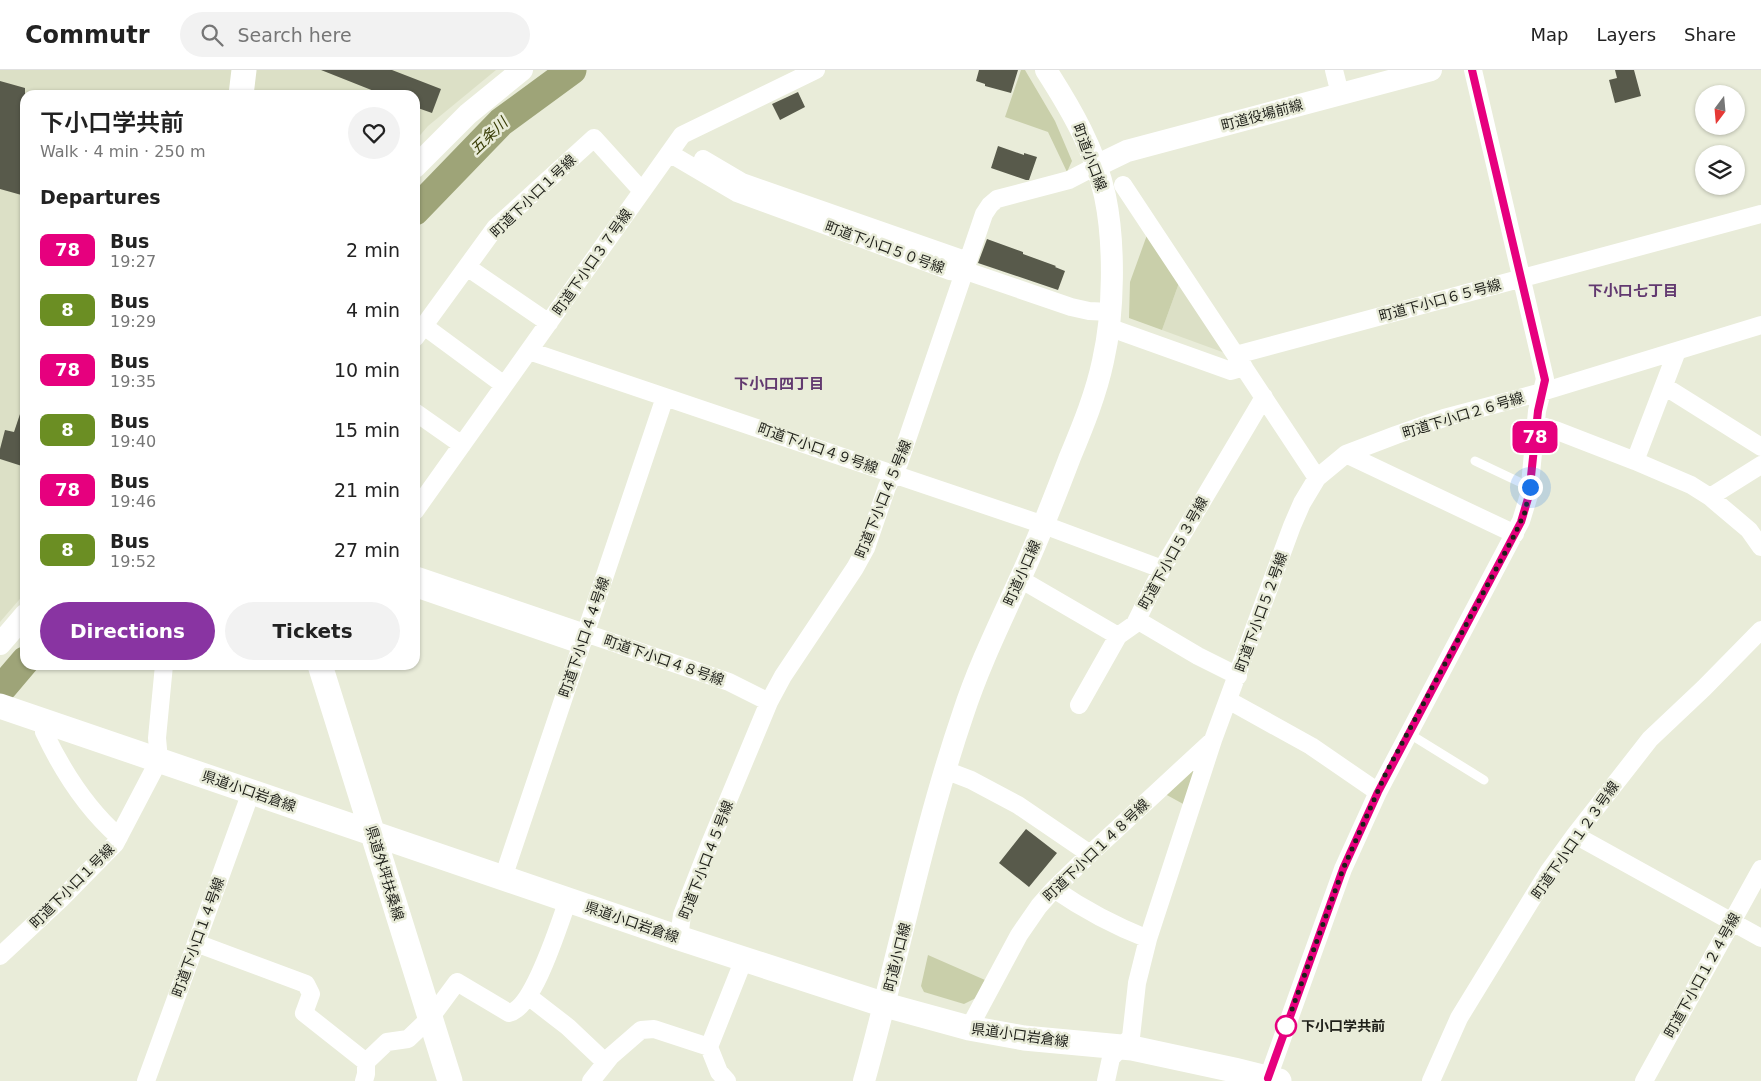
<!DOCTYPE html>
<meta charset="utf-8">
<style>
body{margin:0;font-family:"DejaVu Sans","Noto Sans JP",sans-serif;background:#f2f2f2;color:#222;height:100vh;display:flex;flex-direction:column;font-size:19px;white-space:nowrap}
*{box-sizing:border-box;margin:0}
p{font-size:16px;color:#767676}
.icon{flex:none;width:28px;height:28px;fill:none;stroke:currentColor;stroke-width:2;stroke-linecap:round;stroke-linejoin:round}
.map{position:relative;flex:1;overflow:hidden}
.drawer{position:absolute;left:20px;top:20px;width:400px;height:580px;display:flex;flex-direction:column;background:#fff;border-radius:15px;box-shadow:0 1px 4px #0004}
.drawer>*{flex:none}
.badge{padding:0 10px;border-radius:8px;font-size:18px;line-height:32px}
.needle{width:32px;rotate:196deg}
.buttons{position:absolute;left:1695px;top:15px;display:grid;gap:10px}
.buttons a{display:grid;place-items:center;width:50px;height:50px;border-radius:50%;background:#fff;box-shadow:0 1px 4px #0004;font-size:25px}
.you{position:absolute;width:25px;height:25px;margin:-12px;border:4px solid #fff;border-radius:50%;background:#1a73e8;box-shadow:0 0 0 8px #1a73e833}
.map>.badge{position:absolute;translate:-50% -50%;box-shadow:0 0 0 2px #fff}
h2{padding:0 20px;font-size:19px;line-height:45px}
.round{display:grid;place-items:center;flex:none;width:52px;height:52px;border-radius:26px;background:#f2f2f2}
.headline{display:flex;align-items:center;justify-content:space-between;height:85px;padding:0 20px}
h1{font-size:24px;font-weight:600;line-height:38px}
.action{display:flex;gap:10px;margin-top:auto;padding:10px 20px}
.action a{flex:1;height:58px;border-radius:30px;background:#8934a2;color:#fff;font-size:20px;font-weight:600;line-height:58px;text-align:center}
.action a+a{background:#f2f2f2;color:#222}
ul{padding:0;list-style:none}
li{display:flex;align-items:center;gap:15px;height:60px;padding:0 20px}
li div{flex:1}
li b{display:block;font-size:19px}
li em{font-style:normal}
li .badge{min-width:55px;font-weight:700;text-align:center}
header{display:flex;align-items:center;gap:30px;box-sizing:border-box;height:70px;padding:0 25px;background:#fff;border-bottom:1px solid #e0e0e0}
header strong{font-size:24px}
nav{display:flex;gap:28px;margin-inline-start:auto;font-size:18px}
.search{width:350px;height:45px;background:#f2f2f2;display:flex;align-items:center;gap:12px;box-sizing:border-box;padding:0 18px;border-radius:28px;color:#767676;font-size:19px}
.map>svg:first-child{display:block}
</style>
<header>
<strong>Commutr</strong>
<div class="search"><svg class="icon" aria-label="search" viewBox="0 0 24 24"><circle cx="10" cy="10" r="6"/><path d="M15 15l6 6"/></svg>Search here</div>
<nav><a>Map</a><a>Layers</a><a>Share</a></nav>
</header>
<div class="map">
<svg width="1761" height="1011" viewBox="0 0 1761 1011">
<rect width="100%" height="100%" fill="#e9ecd9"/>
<path fill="#dce0c6" d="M0 0H496L428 56 415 71V25H25V523L0 552Z
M1179 213 1225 283 1162 260Z"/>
<path fill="#c9cfaa" d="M1021 0H1025L1055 51 1072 91 1067 102 1048 62 1005 47Z
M1147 165 1179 213 1162 260 1129 248 1130 212Z
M1196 696 1185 735 1165 724Z
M928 885 985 910 976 928 964 934 924 922 921 916Z"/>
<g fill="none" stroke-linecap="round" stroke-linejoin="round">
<path stroke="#9ea478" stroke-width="29" d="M415 141 501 52 572 0
M3 617 25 591"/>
</g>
<path fill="#585a4b" d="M321 0H392L441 19 432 43 415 37V25H384Z
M979 0H1018L1011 23 985 16V14L976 11Z
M1615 0H1634L1641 26 1615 33 1609 10 1617 8Z
M0 11 25 18V126L0 119Z
M798 22 805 37 780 50 772 34Z
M998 76 1024 85V83L1037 87 1029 110H1026L991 98Z
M987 169 1023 182V184L1056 196 1055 197 1065 201 1058 220 978 193Z
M22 338H25V397L0 389V379L5 360 14 362Z
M1026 759 1057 783 1029 817 999 793Z"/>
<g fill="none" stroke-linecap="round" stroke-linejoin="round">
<path stroke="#fff" stroke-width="9" d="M1475 391 1530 417
M1408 663 1484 710"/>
<path stroke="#fff" stroke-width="18" d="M1334 0 1340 24
M669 83 737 123 950 201 964 203 969 202 1071 237 1089 241 1110 242
M703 89 742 112 968 191
M467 197 549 253
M424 256 504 315
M1108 257 1231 301 1244 297
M415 268 495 158 594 68 642 121
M529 281 1044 455 1162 499
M1677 281 1635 391 1691 415 1710 427 1749 460 1761 477
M1236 285 1761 144
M1664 316 1761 377
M415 342 462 375
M1536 354 1555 360 1635 391
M1346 384 1515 464
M1317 408 1346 384 1396 365 1444 348 1542 322 1761 255
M1710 427 1761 395
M415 441 682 65 816 0
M415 505 729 612 769 632
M1020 509 1118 566
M415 518 581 575
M1137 550 1198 586 1238 606
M1228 630 1311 676 1378 722
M1079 635 1118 566 1135 554 1162 499 1264 327
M47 652 44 662C62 700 87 739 119 767
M945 700 971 710 1018 735 1090 784
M1575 765 1761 868
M503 808 665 327
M1054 819C1083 839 1115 856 1148 869
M679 868 682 845 709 776 769 632 783 606 855 498 866 478 887 417 899 393 984 144 990 135 997 129 1069 110 1096 96
M196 873 306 914 311 924 304 943 366 992
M0 886 61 829 115 774 159 690 157 668 164 595
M528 926 568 957 605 992
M969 958 1019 865 1039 836 1054 819 1090 784 1212 671
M1268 1008 1343 799 1378 722 1521 451 1529 425 1537 341 1545 309 1473 0
M146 1011 251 722
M364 1011 366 1004V992L387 972 408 969 431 947 457 912 509 943C534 938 559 854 568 830
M591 1011 611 986 641 960 654 959 709 977
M727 1011 719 1002 709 977 744 889
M1106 1011 1111 988 1131 967 1137 913 1148 869 1213 670 1292 456 1302 433 1317 408 1123 115
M1431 1011 1459 948 1549 801 1575 765 1650 669 1704 618 1761 560
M1644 1011 1761 799"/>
<path stroke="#fff" stroke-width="22" d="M1096 96 1127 81 1431 0
M415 97 468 44 522 0
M0 574 25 545
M864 1011C898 889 922 764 963 644 978 598 999 555 1019 511 1038 470 1054 429 1070 387 1083 356 1096 324 1103 291 1114 243 1115 174 1105 126 1095 80 1071 39 1046 0"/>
<path stroke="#fff" stroke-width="25" d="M241 25 244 0
M320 595 450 1011
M0 636 679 868 885 935 969 958 1024 968 1132 978 1234 1000 1279 1011"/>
</g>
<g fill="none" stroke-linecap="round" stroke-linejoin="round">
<g stroke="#fff" stroke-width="11">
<path id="line" d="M1268 1008 1343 799 1378 722 1521 452 1529 425 1538 341 1545 310 1472 0"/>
</g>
<use href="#line" stroke="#e6007e" stroke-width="8"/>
<path stroke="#1e1f19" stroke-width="5" stroke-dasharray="0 9" d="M1286 956 1343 799 1386 703 1515 464 1525 442 1530 417"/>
</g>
<circle fill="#fff" stroke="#e6007e" stroke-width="2.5" cx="1286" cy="956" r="10"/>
<g text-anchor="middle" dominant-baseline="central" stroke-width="5" stroke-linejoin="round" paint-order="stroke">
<g font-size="14" fill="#1e1f19" stroke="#e9ecd9">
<text transform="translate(1262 45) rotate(-15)">町道役場前線</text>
<text transform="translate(1090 87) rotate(69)">町道小口線</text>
<text transform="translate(533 126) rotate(-44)">町道下小口１号線</text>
<text transform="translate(885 177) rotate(20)">町道下小口５０号線</text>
<text transform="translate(592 192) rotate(-55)">町道下小口３７号線</text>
<text transform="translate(1440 230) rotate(-15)">町道下小口６５号線</text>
<text transform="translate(1463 345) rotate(-17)">町道下小口２６号線</text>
<text transform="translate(818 378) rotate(19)">町道下小口４９号線</text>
<text transform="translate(883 429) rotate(-68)">町道下小口４５号線</text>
<text transform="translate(1173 483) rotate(-61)">町道下小口５３号線</text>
<text transform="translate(1022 503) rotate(-66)">町道小口線</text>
<text transform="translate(1261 542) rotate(-70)">町道下小口５２号線</text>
<text transform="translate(584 567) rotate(-71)">町道下小口４４号線</text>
<text transform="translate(664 590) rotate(19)">町道下小口４８号線</text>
<text transform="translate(249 721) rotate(19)">県道小口岩倉線</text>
<text transform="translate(1575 770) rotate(-55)">町道下小口１２３号線</text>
<text transform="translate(1096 780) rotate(-44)">町道下小口１４８号線</text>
<text transform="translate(706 790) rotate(-69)">町道下小口４５号線</text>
<text transform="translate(385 803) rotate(73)">県道外坪扶桑線</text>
<text transform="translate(72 816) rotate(-45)">町道下小口１号線</text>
<text transform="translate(632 852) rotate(19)">県道小口岩倉線</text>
<text transform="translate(198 867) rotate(-70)">町道下小口１４号線</text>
<text transform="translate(897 887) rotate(-76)">町道小口線</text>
<text transform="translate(1702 905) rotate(-61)">町道下小口１２４号線</text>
<text transform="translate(1020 965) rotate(8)">県道小口岩倉線</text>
</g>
<g font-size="14" font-weight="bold" fill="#1e1f19" stroke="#e9ecd9" text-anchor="start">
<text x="1301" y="956">下小口学共前</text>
</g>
<g font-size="15" font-style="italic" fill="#373b04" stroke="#e9ecd9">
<text transform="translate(489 66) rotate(-44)">五条川</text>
</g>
<g font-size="15" font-weight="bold" fill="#623970" stroke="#e9ecd9">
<text x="1633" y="221">下小口七丁目</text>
<text x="779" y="314">下小口四丁目</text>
</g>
</g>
</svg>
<div class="buttons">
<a><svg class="needle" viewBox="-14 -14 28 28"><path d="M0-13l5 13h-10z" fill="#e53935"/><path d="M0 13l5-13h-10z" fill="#767676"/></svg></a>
<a><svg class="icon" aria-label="layers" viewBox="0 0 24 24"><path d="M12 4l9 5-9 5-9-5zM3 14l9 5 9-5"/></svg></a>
</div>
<div class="you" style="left:1530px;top:417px"></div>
<b class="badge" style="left:1535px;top:367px;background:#e6007e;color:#fff">78</b>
<section class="drawer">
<div class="headline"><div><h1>下小口学共前</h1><p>Walk · 4 min · 250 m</p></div><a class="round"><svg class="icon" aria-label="heart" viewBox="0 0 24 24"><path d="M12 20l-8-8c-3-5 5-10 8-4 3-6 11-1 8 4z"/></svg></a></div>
<h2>Departures</h2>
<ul>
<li><span class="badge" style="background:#e6007e;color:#fff">78</span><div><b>Bus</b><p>19:27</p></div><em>2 min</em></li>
<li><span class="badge" style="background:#6b8e23;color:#fff">8</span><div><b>Bus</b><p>19:29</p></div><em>4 min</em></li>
<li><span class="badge" style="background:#e6007e;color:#fff">78</span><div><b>Bus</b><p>19:35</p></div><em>10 min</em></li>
<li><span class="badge" style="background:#6b8e23;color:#fff">8</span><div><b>Bus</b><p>19:40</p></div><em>15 min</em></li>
<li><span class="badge" style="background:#e6007e;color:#fff">78</span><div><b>Bus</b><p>19:46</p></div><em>21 min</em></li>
<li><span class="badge" style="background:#6b8e23;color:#fff">8</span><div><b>Bus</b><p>19:52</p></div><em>27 min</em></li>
</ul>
<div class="action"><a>Directions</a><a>Tickets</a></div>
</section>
</div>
